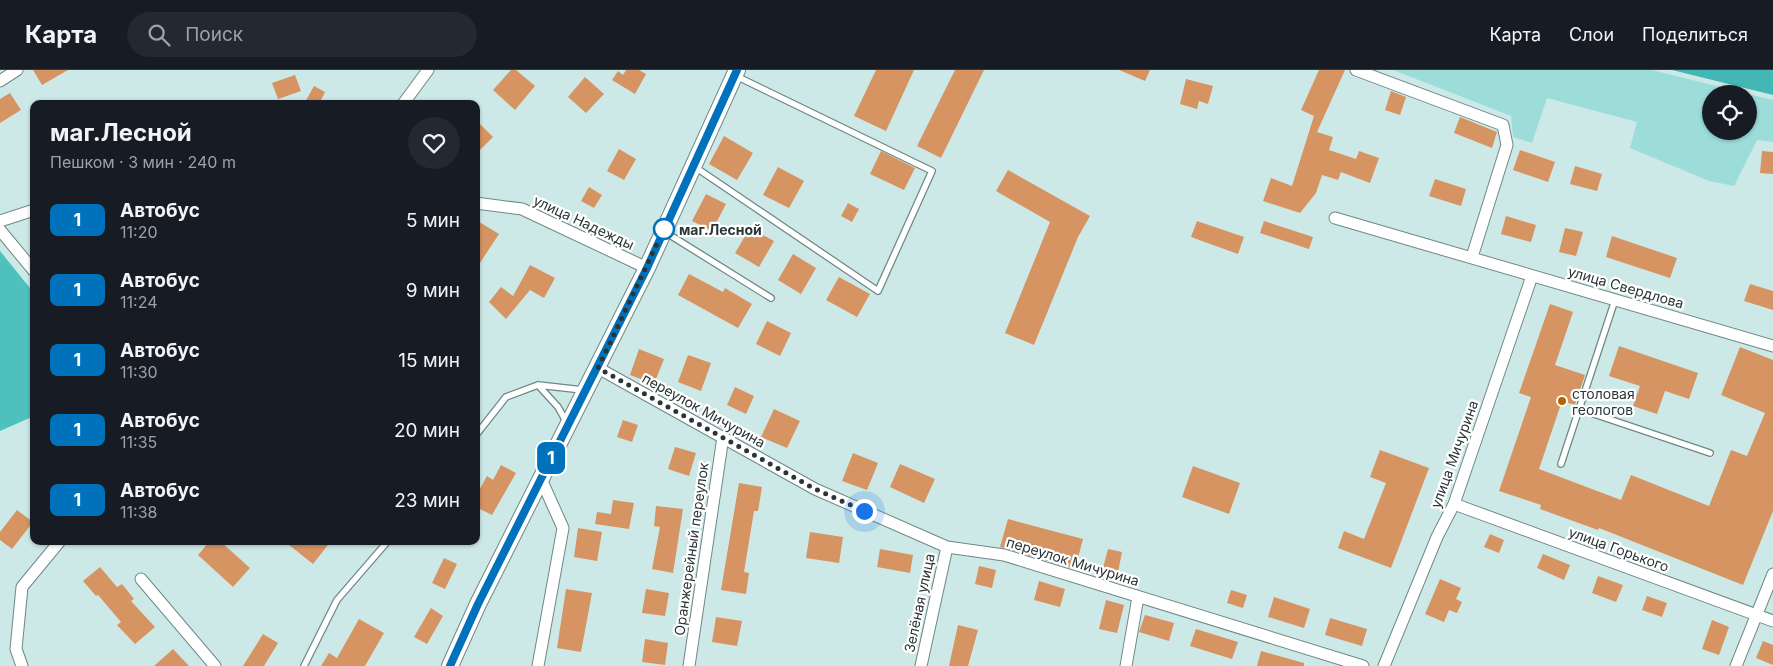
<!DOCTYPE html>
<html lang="ru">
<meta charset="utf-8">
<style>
body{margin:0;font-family:Inter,sans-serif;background:#242831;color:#f1f3f6;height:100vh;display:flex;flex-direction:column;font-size:19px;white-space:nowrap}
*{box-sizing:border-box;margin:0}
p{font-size:16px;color:#9ea1a6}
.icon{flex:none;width:28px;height:28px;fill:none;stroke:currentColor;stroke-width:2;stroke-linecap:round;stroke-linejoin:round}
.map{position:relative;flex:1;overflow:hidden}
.panel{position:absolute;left:30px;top:30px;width:450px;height:445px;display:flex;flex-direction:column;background:#171b24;border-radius:10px;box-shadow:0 1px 4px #0004}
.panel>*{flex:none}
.badge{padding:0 10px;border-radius:8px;font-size:18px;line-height:32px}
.buttons{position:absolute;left:1702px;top:15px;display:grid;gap:10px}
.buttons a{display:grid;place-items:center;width:55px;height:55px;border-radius:50%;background:#171b24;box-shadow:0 1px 4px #0004;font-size:25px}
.you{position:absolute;width:25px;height:25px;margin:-12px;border:4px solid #fff;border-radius:50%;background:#1a73e8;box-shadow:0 0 0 8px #1a73e833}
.map>.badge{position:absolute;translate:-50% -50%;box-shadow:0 0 0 2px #fff}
.round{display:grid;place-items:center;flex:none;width:52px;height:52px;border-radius:26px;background:#242831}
.head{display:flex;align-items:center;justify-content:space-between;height:85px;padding:0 20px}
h1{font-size:24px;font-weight:700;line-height:38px}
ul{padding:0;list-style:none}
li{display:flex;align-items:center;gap:15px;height:70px;padding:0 20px}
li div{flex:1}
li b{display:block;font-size:19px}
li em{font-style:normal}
li .badge{min-width:55px;font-weight:700;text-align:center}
header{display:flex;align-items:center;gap:30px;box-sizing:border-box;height:70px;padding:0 25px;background:#171b24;border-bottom:1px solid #363941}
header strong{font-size:24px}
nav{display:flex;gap:28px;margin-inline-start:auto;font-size:18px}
.search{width:350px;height:45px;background:#242831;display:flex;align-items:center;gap:12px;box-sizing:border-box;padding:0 18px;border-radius:28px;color:#9ea1a6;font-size:19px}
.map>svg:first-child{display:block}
</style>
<header>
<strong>Карта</strong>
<div class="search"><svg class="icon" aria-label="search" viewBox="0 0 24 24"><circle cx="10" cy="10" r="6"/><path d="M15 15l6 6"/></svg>Поиск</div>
<nav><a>Карта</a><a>Слои</a><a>Поделиться</a></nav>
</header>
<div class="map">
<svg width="1773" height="596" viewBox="0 0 1773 596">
<rect width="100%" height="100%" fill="#cde9e7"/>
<path fill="#9cddda" d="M1393 0H1652L1749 24H1711V61H1749V24L1773 30V72L1757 70 1734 116 1709 111 1630 78 1637 52 1547 28 1532 73 1513 67 1511 46Z"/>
<path fill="#4fc1bd" d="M0 181 34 223V346L0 361Z"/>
<path fill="#43b7b3" d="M1672 0H1773V25Z"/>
<path fill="#d69463" d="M33 0H68L42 15Z
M511 0H516L535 16 515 40 493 20Z
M626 0H639L646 4 635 24 612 10 618 1 623 5Z
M876 0H914L886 61 854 46Z
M955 0H984L941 88 917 76Z
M1119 0H1150L1145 11Z
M1319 0H1345L1317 62 1333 67 1329 80 1356 89 1359 81 1379 88 1370 113 1341 102 1338 110 1322 105 1316 123 1300 143 1263 131 1271 108 1292 116 1314 46 1301 40Z
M295 5 301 21 278 29 272 13Z
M585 7 604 24 586 43 568 27Z
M1186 9 1213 16 1208 34 1199 31 1197 39 1180 34Z
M314 16 325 22 319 34H304Z
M1391 21 1406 27 1400 45 1385 40Z
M10 23 21 40 0 53V29Z
M1460 47 1497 62 1492 78 1454 63Z
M476 50 493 67 476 84Z
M724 66 753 83 737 110 709 94Z
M619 79 636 89 624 110 607 101Z
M1520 80 1555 92 1548 112 1513 100Z
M881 81 915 98 904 120 870 104Z
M1762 81 1773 82V104L1760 103Z
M1575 96 1602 104 1597 121 1570 114Z
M778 97 804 111 789 138 763 125Z
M1008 100 1090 146 1078 167 1034 275 1005 263 1050 152 996 121Z
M1435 109 1466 119 1461 136 1429 126Z
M589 117 602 125 594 138 581 131Z
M706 124 726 134 712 161 692 151Z
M848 133 859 139 852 152 841 146Z
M1506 146 1536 155 1531 172 1501 164Z
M476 150 499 164 476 199Z
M1197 151 1244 167 1238 184 1191 167Z
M1264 151 1313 167 1309 179 1260 163Z
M750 158 774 171 759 197 735 183Z
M1565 158 1583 162 1576 186 1559 182Z
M1612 166 1677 188 1670 208 1606 187Z
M793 184 816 198 801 224 778 210Z
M530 195 555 208 544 228 530 220 506 249 489 232 501 217 513 226Z
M689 204 723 222 725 218 752 234 738 258 678 225Z
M839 207 870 224 857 247 826 230Z
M1750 214 1773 221V240L1744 231Z
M1550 234 1573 242 1555 295 1585 305 1575 335 1562 331 1539 399 1621 430 1631 405 1709 436 1731 380 1747 386 1765 343 1721 325 1740 277 1773 290V441L1743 515 1599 458 1598 460 1540 439 1541 435 1499 421 1531 327 1519 323Z
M767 251 791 263 780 286 756 274Z
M1619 276 1698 303 1689 329 1665 321 1657 344 1633 336 1640 316 1609 306Z
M639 279 664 289 654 314 630 305Z
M688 285 711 293 701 321 678 312Z
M735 317 754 326 746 344 727 335Z
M774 339 800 351 787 378 761 367Z
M623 350 638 355 632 372 617 367Z
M675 377 696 383 689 406 668 399Z
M1380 380 1429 398 1391 498 1338 478 1344 461 1364 469 1386 413 1370 407Z
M853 383 878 393 867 420 842 411Z
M900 394 935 409 924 433 890 417Z
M501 395 516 403 492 445 476 437V426L487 406 493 410Z
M1193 396 1240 413 1229 444 1182 427Z
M739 413 762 417 758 441H754L744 502 749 503 746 524 721 520Z
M613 430 634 433 629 459 595 454 597 442 611 444Z
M656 436 683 439 673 503 652 499 660 457 654 456Z
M17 440 33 452 12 479 0 470V462Z
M1008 449 1083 469 1075 499 1000 477Z
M578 458 602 462 597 491 574 487Z
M810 462 843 467 839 493 806 488Z
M1490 464 1504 470 1499 483 1484 477Z
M210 471H220L250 498 233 517 198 485Z
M284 471H331L313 494Z
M880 479 913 485 910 503 877 497Z
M1108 479 1122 482 1118 502 1103 498Z
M1543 484 1570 495 1564 510 1537 498Z
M444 488 457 494 445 519 432 513Z
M979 496 996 500 992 518 975 514Z
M100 497 117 517 122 514 134 529 131 531 155 557 135 574 117 555 121 552 98 525 96 526 83 511Z
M1598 506 1623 515 1616 532 1592 523Z
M1440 509 1461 518 1456 529 1462 532 1457 543 1449 540 1444 552 1425 544Z
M1039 511 1065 519 1060 537 1034 530Z
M566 519 592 523 581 582 557 578Z
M646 519 669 523 665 546 642 543Z
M1231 520 1247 525 1243 538 1227 533Z
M1647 526 1667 533 1662 547 1642 540Z
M1274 527 1310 539 1304 558 1268 547Z
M1106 530 1124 535 1117 563 1099 559Z
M431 538 443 546 427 574 414 567Z
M1145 545 1174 553 1169 571 1139 562Z
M716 547 742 551 737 576 712 572Z
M1330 548 1367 559 1362 576 1325 565Z
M359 549 384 563 365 596H321L329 583 337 588Z
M1712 550 1729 557 1719 585 1702 579Z
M958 555 978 560 968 596H949Z
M1196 559 1238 572 1232 589 1190 576Z
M263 564 278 573 264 596H243Z
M645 569 668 573 665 595 642 592Z
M1763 571 1773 575V595L1756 588Z
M173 579 189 596H154Z
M1261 581 1304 593V596H1257Z"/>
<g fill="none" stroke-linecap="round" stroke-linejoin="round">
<g stroke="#6e8886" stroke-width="8">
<path id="lane" d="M695 97 878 221 932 101 736 6
M665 162 771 228
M538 315 558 337 567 353
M1579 339 1710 383
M476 365 506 327 538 315 583 320
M1561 394 1615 230
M304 596 337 530 388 471"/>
</g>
<g stroke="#6e8886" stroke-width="13">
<path id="street" d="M1356 0 1503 55 1507 75 1472 187
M0 11 17 0
M403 34 428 0
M476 133 522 139 647 198
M1335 148 1773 276
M0 151 34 140
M0 160 34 201
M598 298 815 419 947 477 1004 485 1363 596
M1454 434 1773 551
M141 509 215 596
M22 596 16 579 22 517 60 471
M538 596 563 458 541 409
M689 596 723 367
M921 596 947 477
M1126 596 1138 527
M1384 596 1437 467 1454 434 1532 206
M1736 596 1773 504"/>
</g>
<g stroke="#6e8886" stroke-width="18">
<path id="secondary" d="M450 596 478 534 647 198 737 0"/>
</g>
<use href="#lane" stroke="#fff" stroke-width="5.5"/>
<use href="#street" stroke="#fff" stroke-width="11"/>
<use href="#secondary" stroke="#fff" stroke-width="16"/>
</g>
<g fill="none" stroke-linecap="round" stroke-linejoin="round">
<g stroke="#fff" stroke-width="11">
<path id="line" d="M450 596 478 534 647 198 737 0"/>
</g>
<use href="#line" stroke="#0072bc" stroke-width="8"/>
<path stroke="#2b3535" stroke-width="5" stroke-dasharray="0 9" d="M664 159 598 298 815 419 864 441"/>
</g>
<circle fill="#fff" stroke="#0072bc" stroke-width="2.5" cx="664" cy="159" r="10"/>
<circle fill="#bb6200" stroke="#fff" stroke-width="2" cx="1562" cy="331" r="5"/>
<g text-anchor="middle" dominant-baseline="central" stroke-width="4.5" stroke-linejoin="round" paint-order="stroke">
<g font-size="14" fill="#2b3535" stroke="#fff">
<text transform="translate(584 152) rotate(25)">улица Надежды</text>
<text transform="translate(1626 217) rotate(16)">улица Свердлова</text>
<text transform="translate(704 340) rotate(29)">переулок Мичурина</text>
<text transform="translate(1454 384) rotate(-70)">улица Мичурина</text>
<text transform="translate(691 479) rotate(-82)">Оранжерейный переулок</text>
<text transform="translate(1619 479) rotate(20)">улица Горького</text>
<text transform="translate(1073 491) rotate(17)">переулок Мичурина</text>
<text transform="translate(919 533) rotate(-78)">Зелёная улица</text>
</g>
<g font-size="14" font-weight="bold" fill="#2b3535" stroke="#fff" text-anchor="start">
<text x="679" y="159">маг.Лесной</text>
</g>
<g font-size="14" fill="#2b3535" stroke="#fff" text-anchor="start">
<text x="1572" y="323">столовая<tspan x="1572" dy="16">геологов</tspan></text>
</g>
</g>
</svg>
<div class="buttons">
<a><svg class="icon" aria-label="locate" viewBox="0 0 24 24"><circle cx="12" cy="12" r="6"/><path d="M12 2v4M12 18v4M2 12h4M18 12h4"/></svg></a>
</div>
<div class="you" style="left:864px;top:441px"></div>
<b class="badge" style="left:551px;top:388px;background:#0072bc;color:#fff">1</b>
<section class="panel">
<div class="head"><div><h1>маг.Лесной</h1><p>Пешком · 3 мин · 240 m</p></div><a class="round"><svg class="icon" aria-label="heart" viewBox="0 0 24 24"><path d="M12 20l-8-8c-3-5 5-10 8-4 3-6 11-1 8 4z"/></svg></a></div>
<ul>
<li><span class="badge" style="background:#0072bc;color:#fff">1</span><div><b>Автобус</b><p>11:20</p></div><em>5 мин</em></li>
<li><span class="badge" style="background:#0072bc;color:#fff">1</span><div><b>Автобус</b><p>11:24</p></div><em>9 мин</em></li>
<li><span class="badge" style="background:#0072bc;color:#fff">1</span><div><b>Автобус</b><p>11:30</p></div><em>15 мин</em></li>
<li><span class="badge" style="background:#0072bc;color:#fff">1</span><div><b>Автобус</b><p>11:35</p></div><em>20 мин</em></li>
<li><span class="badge" style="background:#0072bc;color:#fff">1</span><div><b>Автобус</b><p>11:38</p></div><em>23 мин</em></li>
</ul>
</section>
</div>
